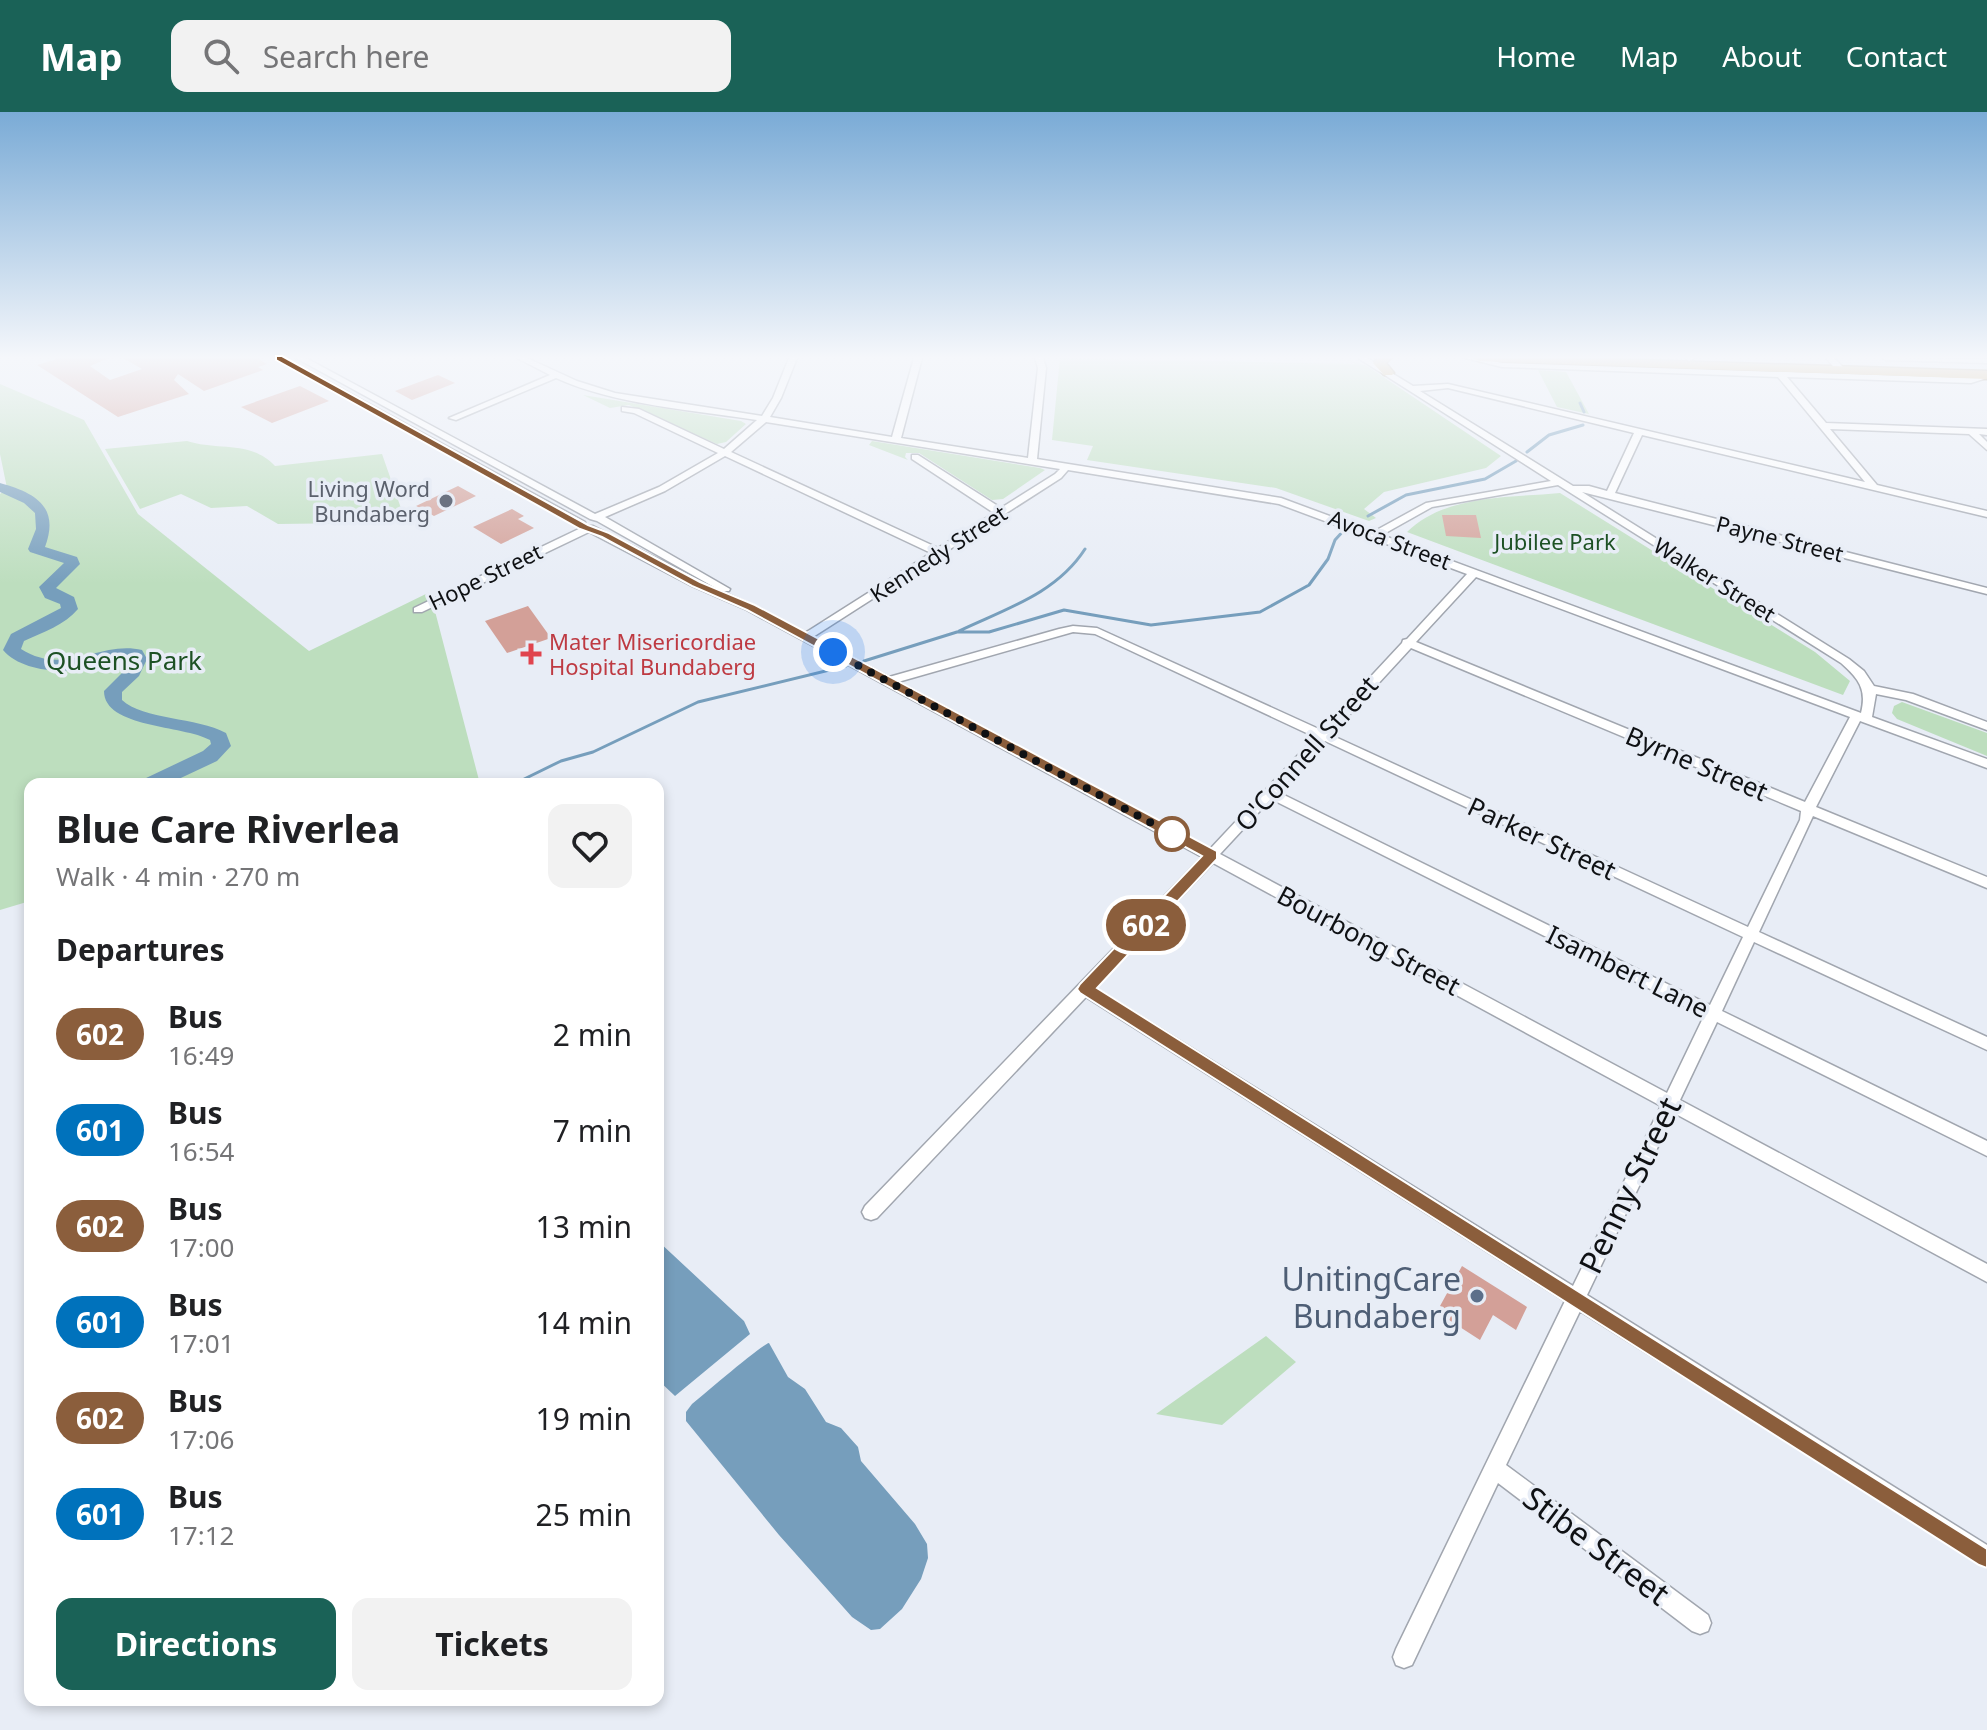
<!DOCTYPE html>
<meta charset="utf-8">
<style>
body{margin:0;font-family:"Noto Sans",sans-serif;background:#f2f2f2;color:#202124;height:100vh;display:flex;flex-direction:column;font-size:30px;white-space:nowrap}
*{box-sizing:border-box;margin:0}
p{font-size:26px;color:#757577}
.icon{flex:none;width:44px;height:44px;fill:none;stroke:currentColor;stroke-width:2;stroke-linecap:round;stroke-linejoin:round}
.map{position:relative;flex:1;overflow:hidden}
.drawer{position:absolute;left:24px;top:666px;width:640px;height:928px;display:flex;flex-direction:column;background:#fff;border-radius:16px;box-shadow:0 4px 12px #0003}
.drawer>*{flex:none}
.badge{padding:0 16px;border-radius:26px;font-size:28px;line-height:52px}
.you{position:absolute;width:40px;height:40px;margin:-20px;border:6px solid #fff;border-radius:50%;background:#1a73e8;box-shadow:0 0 0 12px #1a73e833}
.map>.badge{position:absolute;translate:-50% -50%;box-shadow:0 0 0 4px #fff}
h2{padding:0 32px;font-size:30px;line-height:72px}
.round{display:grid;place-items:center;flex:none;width:84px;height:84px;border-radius:16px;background:#f2f2f2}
.headline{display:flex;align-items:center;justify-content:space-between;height:136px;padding:0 32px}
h1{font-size:38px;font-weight:700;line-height:60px}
.primary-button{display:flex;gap:16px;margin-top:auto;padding:16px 32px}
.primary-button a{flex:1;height:92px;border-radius:16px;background:#1a6257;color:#fff;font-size:32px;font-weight:700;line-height:92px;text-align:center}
.primary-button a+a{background:#f2f2f2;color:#202124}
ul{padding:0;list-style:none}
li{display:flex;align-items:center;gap:24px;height:96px;padding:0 32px}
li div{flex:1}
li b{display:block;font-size:30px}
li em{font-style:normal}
li .badge{min-width:88px;font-weight:700;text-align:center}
header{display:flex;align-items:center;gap:48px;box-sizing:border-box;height:112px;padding:0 40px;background:#1a6257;color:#fff}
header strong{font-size:38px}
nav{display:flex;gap:44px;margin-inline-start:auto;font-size:28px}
.search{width:560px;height:72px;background:#f2f2f2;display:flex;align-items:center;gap:20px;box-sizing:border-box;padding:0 28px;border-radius:16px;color:#757577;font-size:30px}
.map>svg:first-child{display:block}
</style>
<header>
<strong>Map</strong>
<div class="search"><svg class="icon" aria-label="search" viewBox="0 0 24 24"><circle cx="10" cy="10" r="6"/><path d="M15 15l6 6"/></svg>Search here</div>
<nav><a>Home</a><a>Map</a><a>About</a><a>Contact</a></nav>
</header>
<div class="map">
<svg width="1987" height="1618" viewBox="0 0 1987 1618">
<rect width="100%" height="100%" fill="#e8edf6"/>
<path fill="#bddebe" d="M1060 246 1356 252 1347 248 1367 254 1501 344 1486 356 1384 380 1364 397 1376 406 1369 409 1276 376 1087 348 1093 334 1052 328Z
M1538 258 1566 260 1589 302 1557 295Z
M0 272 84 308 138 402 309 539 430 480 480 672H30V789L0 798V382L7 376 0 342Z
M583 283 741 309 746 312 726 330 717 332 629 293 610 296Z
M187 329C218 339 251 328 275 354L382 342 403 402 355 411 278 412 247 394 211 396 181 382 140 397 105 337Z
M872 329 1040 356 1045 358 1003 387 992 388 919 341H906L905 345 908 348 869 333Z
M1560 381 1815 540 1850 569 1843 583 1407 420C1446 382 1509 386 1560 381Z
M1902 590 1987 621V644L1897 607 1892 601 1894 594Z
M1266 1224 1296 1250 1222 1313 1156 1302Z"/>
<path fill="#769ebc" d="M658 1129 744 1209 750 1222 675 1284 658 1268Z
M769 1231 788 1265 805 1277 826 1310 841 1316 858 1335 861 1349 915 1412 927 1432 928 1446 921 1467 902 1497 880 1517 871 1518 852 1505 779 1423 686 1309V1300L692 1292C703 1283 762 1232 769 1231Z"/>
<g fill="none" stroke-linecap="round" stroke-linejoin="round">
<path stroke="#769ebc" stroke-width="3" d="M1580 291 1584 300
M1527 340 1549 323 1583 313
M1368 404 1406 383 1485 367 1516 349
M959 519C1005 497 1056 482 1085 437
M864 549 957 520H989L1064 498 1151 513 1260 500 1309 473 1328 447 1335 428 1345 417
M514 672 561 649 593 640 698 590 846 554"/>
<path fill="#769ebc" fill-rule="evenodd" d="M0 371C36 381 60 395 45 435L77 445 80 452 56 476 74 485 78 497C65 513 43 520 24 529L21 537C65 565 100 528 142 538L147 547 139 564 122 580V588C143 608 197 605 226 621L231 634 217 649 168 672H141L144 667 203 639 211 632 210 628C183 613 104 616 104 579L125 558 129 546C114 547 101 553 86 556 61 562 21 559 3 538L11 522 61 496 60 492 45 486 39 475 64 451 30 440 28 437 36 417 35 401 24 391 0 380Z"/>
</g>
<path fill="#d3a098" d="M60 246H109L90 254 110 268 142 257 123 246H257L267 252 258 255 263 258 204 279 178 262 174 268 189 282 118 305 37 253Z
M438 263 455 271 412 288 395 279Z
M300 274 329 289 272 311 241 295Z
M458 374 476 384 434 404 416 394Z
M512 397 524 404 518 407 534 416 501 432 473 415Z
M1442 403H1476L1481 426 1446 424Z
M528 494 551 526 507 541 485 509Z
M1462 1154 1527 1195 1516 1218 1493 1203 1480 1228 1449 1208 1452 1202 1440 1194Z"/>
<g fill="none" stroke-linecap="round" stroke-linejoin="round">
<g stroke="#a1a6af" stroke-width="3">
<path id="minor" d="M275 246H285L585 410 586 414H593L721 479 597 409 590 407 296 246H306L595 402 659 375 718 341 634 301 622 299V295L639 297 724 337 757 308C694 298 615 293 556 266L456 308 449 306 550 263 517 246H527L577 269 615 281 762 304 773 286 789 246H797L781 286 770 305 892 325 914 246H922L901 326 1028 346 1038 256 1035 246H1043L1046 256 1037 347 1281 386 1373 420 1426 391 1551 369 1358 246H1367L1413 274 1448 272 1865 370 1778 265 1502 255 1465 246H1480L1502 251 1970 266 1987 261V266L1971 271 1787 265 1826 311 1987 317V323L1979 322 1987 330V338L1969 322 1830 317 1877 373 1987 399V405L1642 323 1615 381 1987 476V482L1582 380 1849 547 1864 559 1874 574 1913 582 1987 610V618L1906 588 1876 582 1872 605 1987 647V656L1860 609 1816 695 1987 765V776L1813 704 1759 820 1987 925V938L1754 830 1722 899 1987 1029V1044L1717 910 1680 988 1987 1152V1170L1674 1001 1587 1183 1987 1433V1455L1580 1199 1506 1353 1708 1503 1711 1511 1708 1519 1700 1522 1692 1519 1498 1371 1412 1553 1404 1556 1396 1553 1393 1545 1396 1537 1565 1189 1086 885 877 1106 871 1108 865 1106 862 1100 865 1094 1202 745 747 498 692 474 589 420 422 500H414V496L585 414H579ZM1448 276 1634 321 1607 379 1589 374H1573L1420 279ZM766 310 1060 357 1055 362 1001 396 918 343H912V347L994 401 938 436 731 340ZM725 344 931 441 805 521 755 494 721 479H729L730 477 605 405 665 379ZM1068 358 1279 392 1467 462 1407 527 1403 528 1402 531 1321 618 1097 516 1073 514 1059 517 889 565 813 525 1061 366ZM1558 373 1841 551C1859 567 1867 577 1861 601L1382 423 1432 395ZM1476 465 1850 605 1805 690 1416 530ZM1073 520 1095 522 1315 625 1210 737 898 570ZM1411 536 1801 699 1800 708 1748 815 1331 623ZM1325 629 1743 825 1710 893 1278 680ZM1271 687 1704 904 1667 981 1220 742ZM1213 751 1661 994 1573 1174 1095 876Z
M1686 246H1695L1689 249Z
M1826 246H1834L1844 256V260H1838Z
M1882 246 1987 247V251L1886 248Z"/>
</g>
<g stroke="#866a38" stroke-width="3">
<path id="highway" d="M1378 246H1391L1386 251 1394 261 1392 263H1384L1373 251Z
M1473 246H1580L1987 259V267L1479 249Z"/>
</g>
<use href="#minor" fill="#fff" fill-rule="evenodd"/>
<use href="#highway" fill="#c69a4b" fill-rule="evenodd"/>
</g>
<linearGradient id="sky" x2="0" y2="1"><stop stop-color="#7aabd6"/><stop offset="0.52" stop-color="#f5f7fb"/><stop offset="1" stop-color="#f5f7fb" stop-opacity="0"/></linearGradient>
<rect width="1987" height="472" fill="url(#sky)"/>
<path fill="#8b5e3c" stroke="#fff" stroke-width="2" d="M276 244H282L588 413 609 421 700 470 755 493 1217 739V747L1097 876 1987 1437V1456L1979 1453 1080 881 1077 877 1080 872 1202 744 747 498 692 474 602 425 580 417 276 248Z"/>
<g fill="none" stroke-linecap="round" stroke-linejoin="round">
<path stroke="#0f1114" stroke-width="8" stroke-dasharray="0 14.4" d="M833 540 1172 722"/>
</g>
<circle fill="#6b7280" stroke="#e8edf6" stroke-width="3" cx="446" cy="389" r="8"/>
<path fill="#e0444e" stroke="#e8edf6" stroke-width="3" d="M527 530h8v8h8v8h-8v8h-8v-8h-8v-8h8z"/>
<circle fill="#fff" stroke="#8b5e3c" stroke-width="4" cx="1172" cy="722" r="16"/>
<circle fill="#5c6f8a" stroke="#e8edf6" stroke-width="3" cx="1477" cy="1184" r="8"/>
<g text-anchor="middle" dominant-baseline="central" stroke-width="7" stroke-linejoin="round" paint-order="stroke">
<g font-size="22" fill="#5b616d" stroke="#e8edf6" text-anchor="end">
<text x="430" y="376">Living Word<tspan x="430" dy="25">Bundaberg</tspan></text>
</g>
<g font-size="22" fill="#0f1114" stroke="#e8edf6">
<text transform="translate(1780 426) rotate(14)">Payne Street</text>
<text transform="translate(1390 427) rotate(21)">Avoca Street</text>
<text transform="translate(938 441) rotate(-33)">Kennedy Street</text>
<text transform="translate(485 464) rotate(-26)">Hope Street</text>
<text transform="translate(1715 467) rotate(32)">Walker Street</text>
</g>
<g font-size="22" fill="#1d5124" stroke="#e8edf6">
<text x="1555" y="429">Jubilee Park</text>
</g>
<g font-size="22" fill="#be3a42" stroke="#e8edf6" text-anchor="start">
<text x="549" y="529">Mater Misericordiae<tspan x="549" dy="25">Hospital Bundaberg</tspan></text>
</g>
<g font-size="26" fill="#1d5124" stroke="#e8edf6">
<text x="124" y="548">Queens Park</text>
</g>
<g font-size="26" fill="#0f1114" stroke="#e8edf6">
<text transform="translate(1306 641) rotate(-48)">O'Connell Street</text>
<text transform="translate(1697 651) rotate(23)">Byrne Street</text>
<text transform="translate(1542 726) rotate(25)">Parker Street</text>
<text transform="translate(1369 828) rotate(28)">Bourbong Street</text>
<text transform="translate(1628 859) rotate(26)">Isambert Lane</text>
</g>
<g font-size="32" fill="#0f1114" stroke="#e8edf6">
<text transform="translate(1629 1073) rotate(-64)">Penny Street</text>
<text transform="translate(1597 1433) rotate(37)">Stibe Street</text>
</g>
<g font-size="32" fill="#4e5e75" stroke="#e8edf6" text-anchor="end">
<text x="1461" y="1166">UnitingCare<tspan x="1461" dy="37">Bundaberg</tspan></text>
</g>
</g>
</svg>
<div class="you" style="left:833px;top:540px"></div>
<b class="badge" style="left:1146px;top:813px;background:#8b5e3c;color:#fff">602</b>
<section class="drawer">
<div class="headline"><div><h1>Blue Care Riverlea</h1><p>Walk · 4 min · 270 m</p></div><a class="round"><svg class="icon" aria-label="heart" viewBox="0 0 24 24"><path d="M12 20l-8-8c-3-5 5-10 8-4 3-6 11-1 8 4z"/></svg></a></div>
<h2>Departures</h2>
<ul>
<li><span class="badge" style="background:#8b5e3c;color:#fff">602</span><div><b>Bus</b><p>16:49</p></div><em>2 min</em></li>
<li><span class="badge" style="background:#0072bc;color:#fff">601</span><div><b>Bus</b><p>16:54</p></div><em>7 min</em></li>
<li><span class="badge" style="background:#8b5e3c;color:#fff">602</span><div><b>Bus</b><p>17:00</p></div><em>13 min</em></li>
<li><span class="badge" style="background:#0072bc;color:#fff">601</span><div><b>Bus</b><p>17:01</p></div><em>14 min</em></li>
<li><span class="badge" style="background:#8b5e3c;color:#fff">602</span><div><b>Bus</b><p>17:06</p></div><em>19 min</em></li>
<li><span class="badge" style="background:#0072bc;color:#fff">601</span><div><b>Bus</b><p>17:12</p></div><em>25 min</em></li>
</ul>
<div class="primary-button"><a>Directions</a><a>Tickets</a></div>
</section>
</div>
